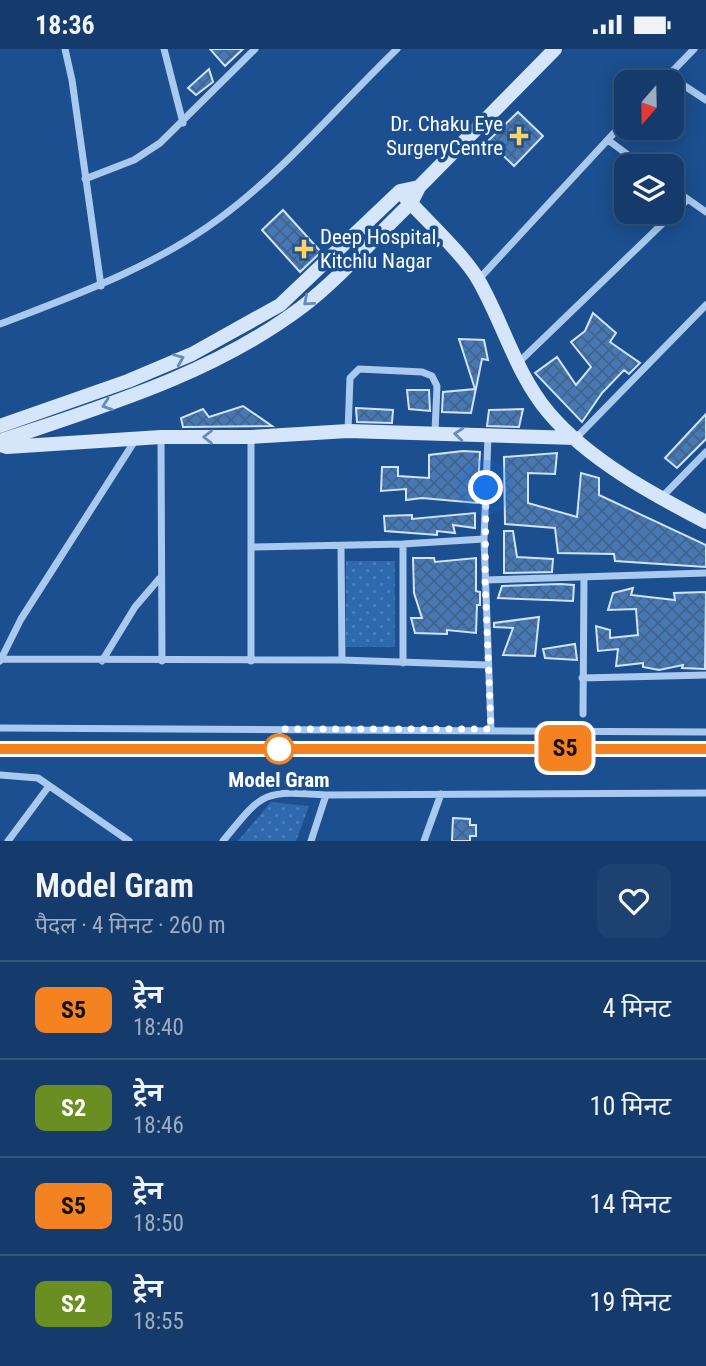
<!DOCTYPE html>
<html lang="hi">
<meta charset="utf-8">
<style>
body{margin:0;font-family:"Roboto Condensed","Noto Sans Devanagari",sans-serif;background:#1d4271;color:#f1f3f6;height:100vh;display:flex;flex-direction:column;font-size:26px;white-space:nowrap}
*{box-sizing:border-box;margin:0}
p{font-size:23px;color:#9dadc1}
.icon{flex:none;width:38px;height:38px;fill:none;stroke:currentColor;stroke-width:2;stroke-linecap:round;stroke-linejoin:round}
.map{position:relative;height:792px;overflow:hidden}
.drawer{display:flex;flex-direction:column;background:#143b6b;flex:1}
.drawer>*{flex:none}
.badge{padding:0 14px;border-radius:10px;font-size:24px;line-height:46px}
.needle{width:46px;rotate:200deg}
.buttons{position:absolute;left:614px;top:21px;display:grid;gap:14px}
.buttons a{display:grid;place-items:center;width:70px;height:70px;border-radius:14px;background:#143b6b;box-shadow:0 4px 18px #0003,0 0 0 2px #33557e;font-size:35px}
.you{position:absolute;width:35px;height:35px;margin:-18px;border:5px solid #fff;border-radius:50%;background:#1a73e8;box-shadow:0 0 0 10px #1a73e833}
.map>.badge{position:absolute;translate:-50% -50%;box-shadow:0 0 0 4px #fff}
.round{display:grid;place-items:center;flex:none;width:74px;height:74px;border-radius:14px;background:#1d4271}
.summary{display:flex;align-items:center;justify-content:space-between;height:119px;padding:0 35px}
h1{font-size:33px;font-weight:600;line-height:52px}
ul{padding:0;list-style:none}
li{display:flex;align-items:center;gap:21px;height:98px;padding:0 35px;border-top:2px solid #33557e}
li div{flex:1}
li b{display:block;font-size:26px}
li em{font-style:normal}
li .badge{min-width:77px;font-weight:700;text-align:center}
.status{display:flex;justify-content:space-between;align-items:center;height:49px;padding:0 35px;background:#143b6b;direction:ltr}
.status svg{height:19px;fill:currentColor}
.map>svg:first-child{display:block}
</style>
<div class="status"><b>18:36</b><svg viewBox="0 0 49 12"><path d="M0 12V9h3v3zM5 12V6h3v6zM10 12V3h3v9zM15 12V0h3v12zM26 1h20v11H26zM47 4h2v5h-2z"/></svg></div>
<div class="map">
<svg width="706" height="792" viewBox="0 0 706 792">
<defs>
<pattern id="park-dots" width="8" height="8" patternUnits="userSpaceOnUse" patternTransform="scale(1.75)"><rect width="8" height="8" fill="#2e69ad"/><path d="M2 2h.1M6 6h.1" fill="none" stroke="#4d80b9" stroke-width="1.8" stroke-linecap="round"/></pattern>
<pattern id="building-cross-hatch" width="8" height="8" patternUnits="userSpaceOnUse" patternTransform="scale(1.75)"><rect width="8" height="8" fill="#4478b7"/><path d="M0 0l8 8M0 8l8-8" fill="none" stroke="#486282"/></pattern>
</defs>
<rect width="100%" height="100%" fill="#1b4f8f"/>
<path fill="url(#park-dots)" d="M346 512H395V598H346Z
M271 753 309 757 296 792H238Z"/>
<path fill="url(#building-cross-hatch)" stroke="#cfe3fa" stroke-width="2" d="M210 0H243L225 17Z
M209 20 213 33 196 46 188 39Z
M518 63 543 87 514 117 488 92Z
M283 161 321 203 300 223 262 181Z
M593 264 616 284 610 293 640 314 629 325 624 321 602 344 582 373 535 324 557 308 576 336 591 318 571 293 585 282Z
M459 290 484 291 488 311 482 310 471 364 442 363 443 343 475 340Z
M407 341H429L430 362 409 360Z
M243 357 272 377 183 378 181 369 203 360 209 368Z
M356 359 393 361 392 374 357 373Z
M523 360 519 378 487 377 489 361Z
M706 365V390L677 419 665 409Z
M463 402 480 403 477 454 422 449 406 451V440L381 442 382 418H398V427L429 429V406Z
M557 404 555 425 528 424V454L577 468 581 424 599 429V446L706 496V518L615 512 614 505 558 504 555 479 505 475 504 408Z
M475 464V479L453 476 455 484 437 482V486L385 482 384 467 412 466V470Z
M504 482H513L517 508 553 510 552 523 504 524Z
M413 509H434L435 513 476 509V542L480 543V556H477L476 584 447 581V585L415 584 411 569H422L414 544Z
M560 535 574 536 573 552 498 549 502 537Z
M633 539 631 546 675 551 674 544 706 543 705 620 682 619 683 616 659 621 643 618V614L616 617 618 600 598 602 596 577 610 581V589L638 586 636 560 608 561 613 544Z
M539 568 535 607 503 606 513 579 494 578V574Z
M575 595 577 611 545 609 543 600Z
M453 769 470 770V776H476V787H470V792H452Z"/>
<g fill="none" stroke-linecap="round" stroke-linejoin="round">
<path stroke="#a9c9ee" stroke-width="7" d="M65 0 72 31 101 237
M164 0 183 74
M668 26 706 51
M662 33 694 0
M608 91 643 117
M85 130 134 111 160 94 255 0
M672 139 706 163
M479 230 626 71
M0 275C76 246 154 218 220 169 285 121 339 56 397 0
M518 314 687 151
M348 382 350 329 359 320 422 323 432 327 437 337 435 383
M488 388 484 490 491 680
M161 389 162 612
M576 389 706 256
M661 449 706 403
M341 497 342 611
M251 498 403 495 484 490
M485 531 706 524
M0 610 342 611 487 616
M0 612 21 570 136 390
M102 612 135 558 159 530
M251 612V388
M403 614V495
M582 629 706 626
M583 665 584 528
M0 679 706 683
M0 726 38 729 129 792
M8 792 49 737
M223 792C263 743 262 741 326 746L706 744
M311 792 326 746
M424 792 441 745"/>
<path stroke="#d6e6fa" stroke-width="14" d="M405 148C426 171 465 207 479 232 504 276 516 325 549 364 589 411 652 445 706 473
M0 377 128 332 192 305 280 256 400 142 419 138
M0 392C104 357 213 325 302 258 340 229 376 187 411 154L419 138 555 0
M0 396 7 398 161 388H251L348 382 576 389"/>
<path stroke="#fff" stroke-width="3.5" stroke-dasharray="12 5" stroke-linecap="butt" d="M0 700H706"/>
</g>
<defs><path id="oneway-chevron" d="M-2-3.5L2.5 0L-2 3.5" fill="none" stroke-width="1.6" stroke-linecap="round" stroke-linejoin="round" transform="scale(1.75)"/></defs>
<g stroke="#668bba">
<use href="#oneway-chevron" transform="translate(308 252) rotate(139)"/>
<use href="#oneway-chevron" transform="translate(179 310) rotate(-23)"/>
<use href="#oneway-chevron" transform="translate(107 356) rotate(161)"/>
<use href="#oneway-chevron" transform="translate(459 385) rotate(-175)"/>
<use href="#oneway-chevron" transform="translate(208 388) rotate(180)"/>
</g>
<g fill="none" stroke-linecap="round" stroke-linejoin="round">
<g stroke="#fff" stroke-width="16">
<path id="line" d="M0 700H706"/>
</g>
<use href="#line" stroke="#f58220" stroke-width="10"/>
<path stroke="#fff" stroke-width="7" stroke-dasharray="0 12.6" d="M279 700 280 680H491L485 531 486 439"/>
</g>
<g fill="#ffd166" stroke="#1b4f8f" stroke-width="2.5">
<path d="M515.5 76.5h7v7h7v7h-7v7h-7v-7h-7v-7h7z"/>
<path d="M300.5 189.5h7v7h7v7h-7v7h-7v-7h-7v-7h7z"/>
</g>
<circle fill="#fff" stroke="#f58220" stroke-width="3.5" cx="279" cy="700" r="14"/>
<g text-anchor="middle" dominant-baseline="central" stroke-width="7" stroke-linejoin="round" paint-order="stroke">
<g font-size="21" fill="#fff" stroke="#1b4f8f" text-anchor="end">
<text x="503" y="75">Dr. Chaku Eye<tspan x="503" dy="24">SurgeryCentre</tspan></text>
<text x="320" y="188" text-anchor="start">Deep Hospital,<tspan x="320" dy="24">Kitchlu Nagar</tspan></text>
</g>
<g font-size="21" font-weight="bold" fill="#fff" stroke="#1b4f8f">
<text x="279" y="731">Model Gram</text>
</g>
</g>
</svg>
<div class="buttons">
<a><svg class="needle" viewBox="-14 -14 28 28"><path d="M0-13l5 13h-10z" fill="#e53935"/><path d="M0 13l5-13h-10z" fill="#9dadc1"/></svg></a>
<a><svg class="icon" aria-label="layers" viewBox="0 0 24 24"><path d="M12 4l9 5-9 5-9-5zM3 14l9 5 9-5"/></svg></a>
</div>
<div class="you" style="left:486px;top:439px"></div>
<b class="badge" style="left:565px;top:699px;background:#f58220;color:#111">S5</b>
</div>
<section class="drawer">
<div class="summary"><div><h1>Model Gram</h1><p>पैदल · 4 मिनट · 260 m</p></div><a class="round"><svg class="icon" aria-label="heart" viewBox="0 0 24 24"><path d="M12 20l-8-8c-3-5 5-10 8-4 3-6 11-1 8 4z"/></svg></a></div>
<ul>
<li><span class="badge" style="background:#f58220;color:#111">S5</span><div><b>ट्रेन</b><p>18:40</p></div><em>4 मिनट</em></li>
<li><span class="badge" style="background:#6b8e23;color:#fff">S2</span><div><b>ट्रेन</b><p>18:46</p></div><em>10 मिनट</em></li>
<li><span class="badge" style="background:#f58220;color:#111">S5</span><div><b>ट्रेन</b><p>18:50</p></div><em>14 मिनट</em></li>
<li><span class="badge" style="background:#6b8e23;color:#fff">S2</span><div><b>ट्रेन</b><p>18:55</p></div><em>19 मिनट</em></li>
</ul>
</section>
